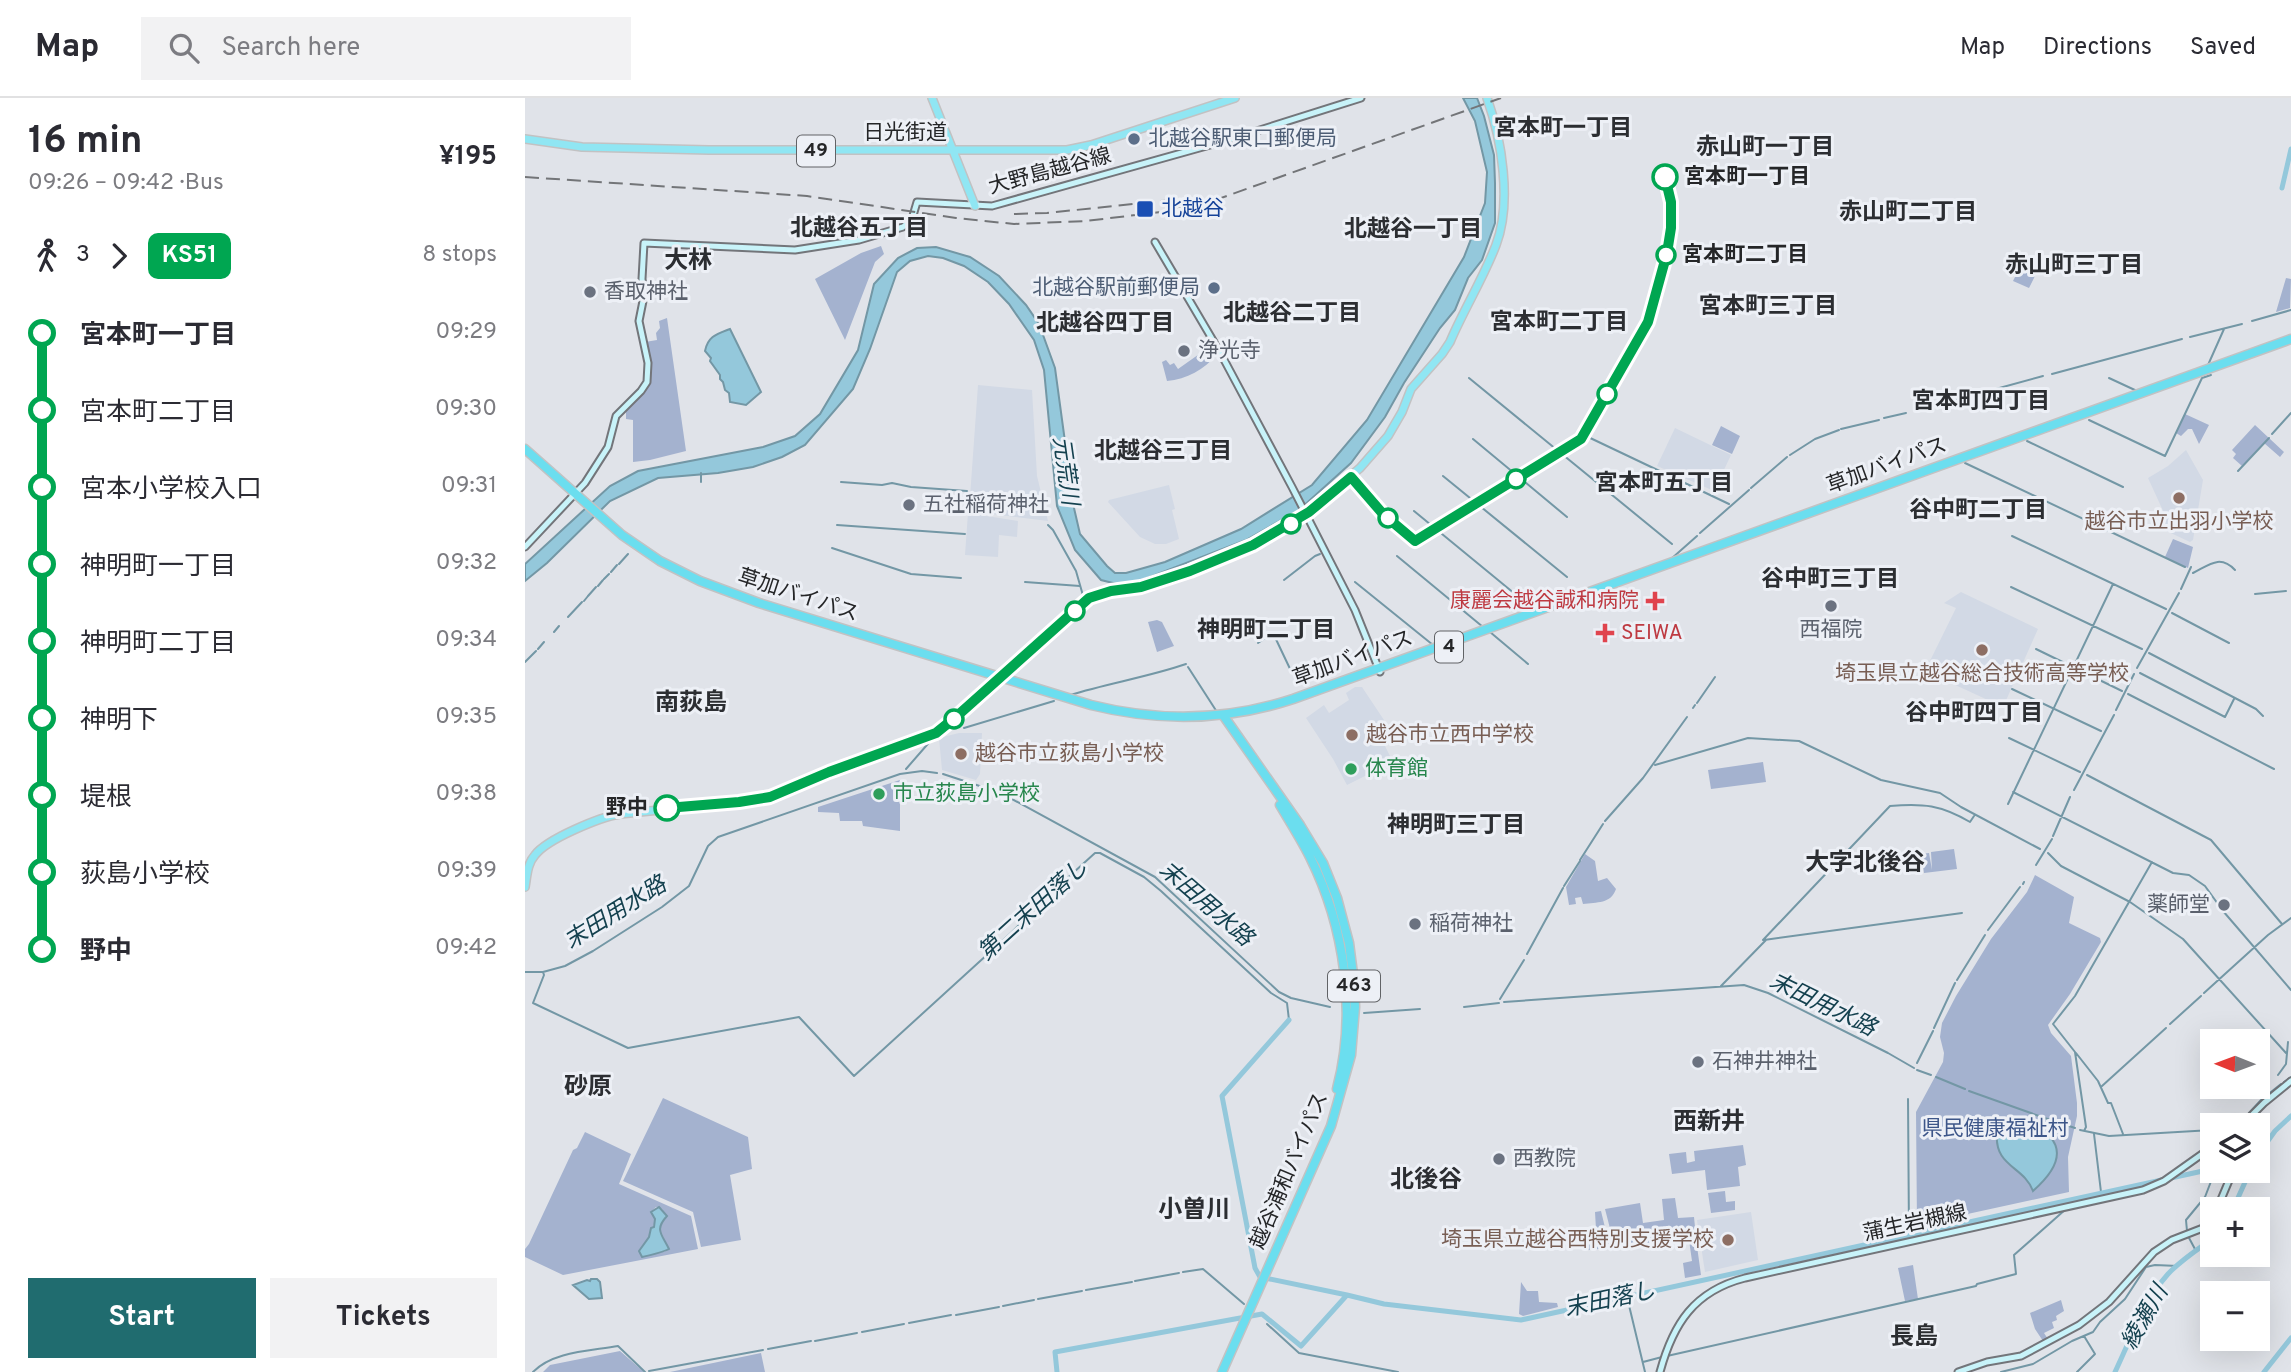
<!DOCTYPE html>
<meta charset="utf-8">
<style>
body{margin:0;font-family:Overpass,"Noto Sans JP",sans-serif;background:#f2f2f3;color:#2b2b33;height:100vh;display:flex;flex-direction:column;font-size:26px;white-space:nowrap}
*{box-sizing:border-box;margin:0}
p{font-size:23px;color:#7c7c81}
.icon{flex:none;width:38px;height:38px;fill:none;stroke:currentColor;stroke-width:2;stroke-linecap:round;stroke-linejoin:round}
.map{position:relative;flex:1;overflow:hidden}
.sheet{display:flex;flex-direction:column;background:#fff;width:525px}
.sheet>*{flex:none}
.badge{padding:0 14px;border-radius:10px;font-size:24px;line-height:46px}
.needle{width:46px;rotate:271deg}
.buttons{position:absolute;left:1675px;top:931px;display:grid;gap:14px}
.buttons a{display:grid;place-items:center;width:70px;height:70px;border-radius:0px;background:#fff;box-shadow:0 7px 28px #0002;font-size:35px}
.map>.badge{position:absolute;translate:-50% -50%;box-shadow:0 0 0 4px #fff}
.legs{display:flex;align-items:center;gap:10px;height:77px;padding:0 28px;font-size:23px}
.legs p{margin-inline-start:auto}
.headline{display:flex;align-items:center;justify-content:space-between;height:119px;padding:0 28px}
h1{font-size:38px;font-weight:700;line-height:52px}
.cta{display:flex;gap:14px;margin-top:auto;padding:14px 28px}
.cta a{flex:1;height:80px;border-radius:0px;background:#206c6f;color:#fff;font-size:28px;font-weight:700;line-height:80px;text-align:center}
.cta a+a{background:#f2f2f3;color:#2b2b33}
ul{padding:0 28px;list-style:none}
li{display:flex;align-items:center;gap:24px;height:77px;font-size:26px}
li i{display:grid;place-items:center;width:10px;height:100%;margin:0 9px;background:currentColor}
li i::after{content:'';width:18px;height:18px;margin:-9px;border:5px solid;border-radius:50%;background:#fff}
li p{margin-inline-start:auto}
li:first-child i{background:linear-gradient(#0000 50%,currentColor 0)}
li:last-child i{background:linear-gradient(currentColor 50%,#0000 0)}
header{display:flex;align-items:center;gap:42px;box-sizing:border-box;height:98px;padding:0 35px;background:#fff;border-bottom:2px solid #e1e1e2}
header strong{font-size:33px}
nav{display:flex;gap:38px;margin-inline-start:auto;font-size:24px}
.search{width:490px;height:63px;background:#f2f2f3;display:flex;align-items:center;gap:18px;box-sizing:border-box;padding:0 24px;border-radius:0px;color:#7c7c81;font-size:26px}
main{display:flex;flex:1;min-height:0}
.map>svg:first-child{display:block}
</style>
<header>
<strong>Map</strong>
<div class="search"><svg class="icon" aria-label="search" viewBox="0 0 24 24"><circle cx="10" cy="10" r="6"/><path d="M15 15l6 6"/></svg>Search here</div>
<nav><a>Map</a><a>Directions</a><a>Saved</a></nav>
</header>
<main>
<section class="sheet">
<div class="headline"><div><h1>16 min</h1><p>09:26 – 09:42 · Bus</p></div><b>¥195</b></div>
<div class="legs"><svg class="icon" aria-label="walk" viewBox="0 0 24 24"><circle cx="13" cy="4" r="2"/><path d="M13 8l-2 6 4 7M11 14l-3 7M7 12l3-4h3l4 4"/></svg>3<svg class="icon" aria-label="forward" viewBox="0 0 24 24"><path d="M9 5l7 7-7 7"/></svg><b class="badge" style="background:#00a651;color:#fff">KS51</b><p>8 stops</p></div>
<ul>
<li><i style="color:#00a651"></i><b>宮本町一丁目</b><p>09:29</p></li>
<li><i style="color:#00a651"></i><span>宮本町二丁目</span><p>09:30</p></li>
<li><i style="color:#00a651"></i><span>宮本小学校入口</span><p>09:31</p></li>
<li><i style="color:#00a651"></i><span>神明町一丁目</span><p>09:32</p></li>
<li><i style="color:#00a651"></i><span>神明町二丁目</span><p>09:34</p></li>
<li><i style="color:#00a651"></i><span>神明下</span><p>09:35</p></li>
<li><i style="color:#00a651"></i><span>堤根</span><p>09:38</p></li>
<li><i style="color:#00a651"></i><span>荻島小学校</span><p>09:39</p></li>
<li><i style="color:#00a651"></i><b>野中</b><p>09:42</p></li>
</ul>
<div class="cta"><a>Start</a><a>Tickets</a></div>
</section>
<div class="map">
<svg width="1766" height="1274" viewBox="0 0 1766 1274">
<rect width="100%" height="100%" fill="#e0e3e9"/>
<path fill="#d2d9e5" d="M453 287 507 292 512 378 523 423 444 413Z
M1150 330 1206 357 1189 393 1132 368Z
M1661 352 1678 382 1668 442 1665 444 1635 430 1640 417 1623 380 1643 368Z
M644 387 650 411 647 412 654 441 641 446H630L615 439 583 404 584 402Z
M443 415 493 423 492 439 474 437 473 459 440 457Z
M1436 494 1513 531 1478 609 1400 573 1431 510 1419 505Z
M830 589H837L867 634 856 640 868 664 822 687 808 661 781 620 799 607 804 615 824 602 821 595Z
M434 635H457L455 676 451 682 417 672 414 640Z
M1226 1114 1233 1162 1180 1174 1172 1122Z"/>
<path fill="#a4b2cf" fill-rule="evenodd" d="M356 148 359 156 350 164 320 242 290 181 336 155Z
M1497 165 1513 172 1504 190 1488 183Z
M1761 180 1766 181 1765 210 1751 214Z
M142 220 161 353 125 362 108 364V322L101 321V310L123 285 125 274 120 244 132 242 131 235 135 230 134 223Z
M687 247 692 256C679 272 662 281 642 283L637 264 641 262 645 267 649 265 653 271Z
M1660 316 1684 327 1674 346 1667 331H1663L1656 338 1651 335Z
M1730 327 1759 354 1755 359 1739 345 1717 368 1708 360 1711 356 1707 352Z
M1196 328 1215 338 1207 356 1187 347Z
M1648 441 1668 449 1663 470 1640 459Z
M632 522 637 524 649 548 632 554 623 524Z
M1238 664 1241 684 1186 691 1183 672Z
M375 682V733L338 728 337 723H315L314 715 293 714V709Z
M1429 751 1432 771 1399 775 1396 756 1404 755 1407 772 1406 754Z
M1060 756 1070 763 1073 783 1082 780 1091 791C1086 806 1072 804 1058 806L1056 799 1050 800 1051 806 1044 807 1041 789Z
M1510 777 1549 799 1544 825 1575 840 1576 844 1545 896 1523 927 1526 935 1546 958 1552 1005V1018L1543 1059 1544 1094 1392 1127 1391 1014 1418 964 1419 955 1415 939 1417 925 1431 898 1466 841 1502 794Z
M138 1000 223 1039 227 1071 205 1077 216 1142 176 1149 168 1114 98 1083Z
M60 1034 106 1056 94 1086 166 1118 173 1151 38 1177 0 1159V1151L4 1146 48 1052 52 1050ZM131 1109 137 1111 141 1118 134 1130 144 1151 139 1154H130L120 1159 116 1150 124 1139 131 1121 126 1114Z
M1218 1047 1221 1067 1213 1069 1215 1088 1182 1092 1180 1072 1147 1076 1144 1056 1161 1054 1162 1065 1170 1063 1169 1053Z
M1200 1093 1201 1104 1210 1103V1112L1186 1115 1183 1095Z
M1150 1100 1153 1120 1169 1119 1171 1139 1096 1149V1145L1089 1146 1080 1111 1115 1105 1118 1125 1139 1122 1137 1101Z
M1076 1113 1085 1150 1063 1152 1061 1133 1071 1131 1070 1114Z
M1171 1141 1176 1177 1160 1180 1158 1165 1167 1163 1164 1142Z
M1388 1167 1393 1201 1380 1203 1373 1170Z
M996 1184 1002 1193H1013L1014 1204 1032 1205 1033 1209 998 1218 994 1216Z
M1536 1202 1539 1213 1531 1218 1532 1222 1527 1224 1529 1230 1519 1235 1523 1241 1518 1243 1510 1231 1505 1215Z
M95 1253 119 1274H18L25 1267Z
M236 1255 240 1274H145Z"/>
<path fill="#94c8db" stroke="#7397a5" stroke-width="2" d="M938 0H952L959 18 969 57 970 85V125L957 162 943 180 930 212 915 230 879 285 860 319 826 365 774 412 721 442 612 484 592 486 576 482 550 452 532 408 519 272 509 242 484 206 463 184 439 168 418 160 403 158 385 163 372 174 345 251 328 291 280 347 257 359 228 369 193 375 133 380 85 403 22 465 0 483V466L85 388 113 373 238 349 270 338 295 316 333 252 349 186 373 160 392 150 411 149 445 159 474 178 501 207 514 226 530 270 549 410 555 436 582 468 590 475H601L640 464 716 431 787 387 842 322 939 159 960 105 962 74 950 23Z
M205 231 236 294 221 307 205 304 204 295 200 292 198 284 195 281V277L185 263 186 260 180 253C183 238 192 236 205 231Z
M1484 1025C1536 1029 1548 1058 1508 1093 1499 1068 1469 1069 1472 1035L1477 1028Z
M134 1109 142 1118C129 1132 137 1136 144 1151 141 1153 123 1158 117 1159L114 1153 124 1139 126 1130 129 1129 130 1121 126 1114Z
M66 1181H72L75 1184 77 1200 64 1201 48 1187 62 1182 65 1183Z"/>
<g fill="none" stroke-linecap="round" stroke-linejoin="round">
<path stroke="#7397a5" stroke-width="2" d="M1727 223 1766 212
M1665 239 1717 226
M1683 267 1699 231
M1527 276 1657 241
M944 280 1147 446
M1584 280 1612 293
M1456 295 1518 278
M1389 312 1451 296
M1359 320 1381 315
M1564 322 1640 358 1677 280 1686 277
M1316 331 1354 322
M1747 336 1766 315
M1061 338 1204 406
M948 341 1042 419
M1502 343 1598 389
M1265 357 1290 341 1314 332
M1440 365 1660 469
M1713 373 1744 340
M918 378 1042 479
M176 384V375
M316 384 357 387 367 385 386 389 442 393
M1226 390 1262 359
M889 413 1007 510
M312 427 440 436
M523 427 528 432 551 473 559 501
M1175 435 1224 392
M1487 438 1641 511
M307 450 386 476 436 480
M872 458 958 529
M1146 461 1172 438
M94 466 103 456
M86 474 92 467
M1668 475C1684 467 1695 456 1710 472
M79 481 84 476
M759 482 790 458 795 456
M500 484 555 488
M830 484 908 547
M73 488 78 482
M1486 489 1617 551
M1656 491 1666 469
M1730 496 1761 493
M63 498 71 489
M59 503 63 498
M1647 515 1704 545
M43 519 57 504
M29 534 34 528
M965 534 1003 566
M733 545 748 535 767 575
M13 551 19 544
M1511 551 1597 593
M1624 555 1731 611 1738 618
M0 564 11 553
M663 569 692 614
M1612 570 1654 495
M1615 575 1700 619 1709 601
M1487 591 1576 633
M1603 596 1749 671
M545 597C584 585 623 579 661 566
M1172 605 1190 579
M1168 610 1170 607
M1591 612 1609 576
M439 630 529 603
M1484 640 1555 674
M1130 667 1223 640 1274 643 1356 682 1415 695 1436 709 1515 751
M381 671 408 640
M418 676 476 695 630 779 754 894 766 900 805 909
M1562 677 1686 742 1757 826
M1549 692 1589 617
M1488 694 1648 775 1664 777 1680 788 1698 813 1766 892
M1483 706 1588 486
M1080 723 1118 680 1162 619
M1528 738 1545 699
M1523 755 1536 768 1605 804 1658 841 1761 955
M1055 762 1078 726
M1511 767 1527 741
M1498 786 1499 784
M1039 788 1055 763
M1463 832 1495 789
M1238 842 1365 708C1398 705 1416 707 1445 724L1449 718
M1239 842 1437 815
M1002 856 1038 790
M0 874H18L40 868 68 853 137 809 164 788 183 748 193 739 375 676 397 673 412 675
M18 874 19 877 8 905 103 950 274 919 329 978 487 834 527 794 570 755H575L619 779 636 793 746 895 762 905 764 922
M1432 882 1460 837
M1196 888 1241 842
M1679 895 1743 837 1766 820
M975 901 999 862
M979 904 1219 887 1243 895 1363 955 1389 970
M939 909 974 905
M839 915 895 911
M1645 926 1676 898
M1409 930 1430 885
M1551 955 1573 983 1583 1005H1586L1598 1036
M1392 965 1408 933
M1392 972 1406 977
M1753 977 1761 966 1763 944
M1411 979 1440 991
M1759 984 1766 979
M1577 988 1641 930
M1444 993 1531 1024
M1383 1001 1384 1137
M1724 1015 1736 1002 1756 986
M1535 1025 1550 1030
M1711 1027 1722 1018
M1555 1032 1584 1038 1687 1032
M1559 1033 1561 1029 1550 954 1528 926 1550 898 1627 764
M1569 1036 1576 1094
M1547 1105 1554 1099
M1662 1133 1661 1122 1680 1099 1690 1073
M1663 1138 1671 1153
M658 1174 678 1171 719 1206
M610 1183 654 1175
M561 1192 607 1184
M1102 1199 1120 1274
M513 1201 557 1193
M478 1208 509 1202
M431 1217 474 1209
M384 1225 426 1217
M742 1226 774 1255 873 1274
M337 1234 379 1226
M290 1243 332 1235
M243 1251 286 1243
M1142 1258 1451 1188 1452 1186 1491 1176 1489 1157 1541 1111
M1118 1264 1137 1259
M124 1273 238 1252
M8 1274C28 1253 66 1253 93 1248L120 1274
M1476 1274 1508 1266 1547 1243 1568 1234 1575 1224 1600 1201 1621 1169 1630 1167 1653 1168
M1552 1274 1570 1256 1559 1238"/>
<path stroke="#94c8db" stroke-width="5" d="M1757 90 1766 51
M764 922 697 998 730 1170 735 1179 822 1197
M1732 1058 1750 1033 1766 1018
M1708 1111 1725 1073
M532 1274 530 1254 737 1216 776 1248 822 1197 859 1206 996 1222 1687 1071
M1590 1274C1606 1241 1618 1204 1643 1176 1656 1162 1672 1152 1687 1141
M1739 1274 1766 1240"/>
<g stroke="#73757a" stroke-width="9">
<path id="secondary" d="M630 144 696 256 767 389 830 512 855 574
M0 449 60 385 83 349 91 318 116 293 122 284 123 265 114 223 119 198 117 181 119 145 270 152 334 142 378 129 387 121 392 104 467 108 703 42 836 0
M1717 1027 1739 1005 1766 983
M1692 1111 1708 1073
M1135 1274C1148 1226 1169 1193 1220 1180L1618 1092 1639 1083 1687 1049
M1433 1274 1462 1264 1496 1258 1554 1227 1584 1204 1629 1154 1647 1142 1678 1130 1687 1121"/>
</g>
<g stroke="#c2c2c3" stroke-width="10">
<path id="primary" d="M407 0 450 108
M0 41 57 49 184 52H542L566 47 710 0
M0 789C2 778 2 766 10 757 22 741 75 719 95 716L214 704 245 699 411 634 432 618 564 500 586 493 616 489 682 467 740 442 781 416 835 370 863 338 877 314 886 291 917 256 925 244C939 211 958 181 971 147 987 105 977 42 962 0"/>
</g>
<g stroke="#c2c2c3" stroke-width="11">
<path id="trunk" d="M0 351 97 437 135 463 175 483 234 505 566 607C634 624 701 623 768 601L1766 241
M755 707C765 724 776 741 785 759 820 829 832 915 812 991
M697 1274 806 1028 826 957 830 909 829 884 824 845 812 800 798 765 775 727 698 617"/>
</g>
<use href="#secondary" stroke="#c8f3f9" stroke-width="5"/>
<use href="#primary" stroke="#90e6f3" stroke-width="7"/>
<use href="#trunk" stroke="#6bdeef" stroke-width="8"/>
<path stroke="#737578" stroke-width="2" stroke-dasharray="14 7" stroke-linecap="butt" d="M0 79 282 98 431 120 489 126 561 123 636 114 682 105 976 0
M489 116 522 115 646 102"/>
</g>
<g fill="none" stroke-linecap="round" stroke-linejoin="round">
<g stroke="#fff" stroke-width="16">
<path id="line-1" d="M142 710 214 704 245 699 304 674 411 635 432 618 564 500 586 493 616 489 665 473 728 447 784 414 826 379 858 416 890 443 1056 341 1123 224 1142 155 1146 130V104L1140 79"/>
</g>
<use href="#line-1" stroke="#00a651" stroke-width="10"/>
</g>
<g fill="#5c6f8a" stroke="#edf0f6" stroke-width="2.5">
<circle cx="609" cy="41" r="7"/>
<circle cx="689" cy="190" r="7"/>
</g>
<g fill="#fff" stroke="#00a651" stroke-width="3.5">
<circle cx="1140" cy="79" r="12"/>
<circle cx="1141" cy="157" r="9"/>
<circle cx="1082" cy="296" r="9"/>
<circle cx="991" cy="381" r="9"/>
<circle cx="863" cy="420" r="9"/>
<circle cx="766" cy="426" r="9"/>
<circle cx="550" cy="513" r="9"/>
<circle cx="429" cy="621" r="9"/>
<circle cx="142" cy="710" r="12"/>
</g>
<rect fill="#1a4fb4" stroke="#edf0f6" stroke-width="2.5" x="611" y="102" width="18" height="18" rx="3.5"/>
<g fill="#6b7280" stroke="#edf0f6" stroke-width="2.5">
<circle cx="65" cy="194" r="7"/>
<circle cx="659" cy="253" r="7"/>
<circle cx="384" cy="407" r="7"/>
<circle cx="1306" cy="508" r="7"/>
<circle cx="1699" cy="807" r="7"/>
<circle cx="890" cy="826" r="7"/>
<circle cx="1173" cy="964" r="7"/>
<circle cx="974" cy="1061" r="7"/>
</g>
<g fill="#8d6e63" stroke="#edf0f6" stroke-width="2.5">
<circle cx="1654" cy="400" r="7"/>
<circle cx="1457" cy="552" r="7"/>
<circle cx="827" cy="637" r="7"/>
<circle cx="436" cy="656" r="7"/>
<circle cx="1203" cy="1142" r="7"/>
</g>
<g fill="#e0444e" stroke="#edf0f6" stroke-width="2.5">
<path d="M1126.5 492.5h7v7h7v7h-7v7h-7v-7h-7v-7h7z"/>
<path d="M1076.5 524.5h7v7h7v7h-7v7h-7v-7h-7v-7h7z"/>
</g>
<g fill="#2e9e5b" stroke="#edf0f6" stroke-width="2.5">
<circle cx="826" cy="671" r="7"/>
<circle cx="354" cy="696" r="7"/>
</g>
<g text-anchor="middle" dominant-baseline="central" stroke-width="6" stroke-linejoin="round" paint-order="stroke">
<g fill="#edf0f6" stroke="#616366" stroke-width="2">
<rect x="272" y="37.5" width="38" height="31" rx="5"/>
<rect x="910" y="533.5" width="28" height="31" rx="5"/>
<rect x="803" y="872.5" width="52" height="31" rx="5"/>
</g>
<g font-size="19" font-weight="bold" fill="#252628">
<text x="291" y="53">49</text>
<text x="924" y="549">4</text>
<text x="829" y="888">463</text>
</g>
<g font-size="21" fill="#252628" stroke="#edf0f6">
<text x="380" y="35">日光街道</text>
<text transform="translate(525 74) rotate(-15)">大野島越谷線</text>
<text transform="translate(1362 368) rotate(-20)">草加バイパス</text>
<text transform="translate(273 498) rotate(18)">草加バイパス</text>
<text transform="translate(828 561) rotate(-20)">草加バイパス</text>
<text transform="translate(765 1073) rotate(-67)">越谷浦和バイパス</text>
<text transform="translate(1390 1126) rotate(-12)">蒲生岩槻線</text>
</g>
<g font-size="21" fill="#4e5e75" stroke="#edf0f6" text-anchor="start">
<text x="623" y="41">北越谷駅東口郵便局</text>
<text x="675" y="190" text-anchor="end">北越谷駅前郵便局</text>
</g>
<g font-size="21" font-weight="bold" fill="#252628" stroke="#edf0f6" text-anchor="start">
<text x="1159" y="79">宮本町一丁目</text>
<text x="1157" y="157">宮本町二丁目</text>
<text x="123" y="710" text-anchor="end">野中</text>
</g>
<g font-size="21" fill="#164399" stroke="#edf0f6" text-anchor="start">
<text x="636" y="111">北越谷</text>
</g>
<g font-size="21" fill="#5b616d" stroke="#edf0f6" text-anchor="start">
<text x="79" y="194">香取神社</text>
<text x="673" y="253">浄光寺</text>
<text x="398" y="407">五社稲荷神社</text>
<text x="1306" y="532" text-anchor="middle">西福院</text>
<text x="1685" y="807" text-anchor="end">薬師堂</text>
<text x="904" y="826">稲荷神社</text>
<text x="1187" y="964">石神井神社</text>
<text x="988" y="1061">西教院</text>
</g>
<g font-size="21" fill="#785e54" stroke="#edf0f6">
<text x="1654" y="424">越谷市立出羽小学校</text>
<text x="1457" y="576">埼玉県立越谷総合技術高等学校</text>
<text x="841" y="637" text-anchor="start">越谷市立西中学校</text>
<text x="450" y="656" text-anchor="start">越谷市立荻島小学校</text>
<text x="1189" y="1142" text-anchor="end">埼玉県立越谷西特別支援学校</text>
</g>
<g font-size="21" fill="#be3a42" stroke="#edf0f6" text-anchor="end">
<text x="1114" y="503">康麗会越谷誠和病院</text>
<text x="1096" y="535" text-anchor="start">SEIWA</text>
</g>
<g font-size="21" fill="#27864d" stroke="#edf0f6" text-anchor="start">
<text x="840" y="671">体育館</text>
<text x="368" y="696">市立荻島小学校</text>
</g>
<g font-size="21" fill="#3d5689" stroke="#edf0f6">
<text x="1470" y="1031">県民健康福祉村</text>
</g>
<g font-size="23" font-weight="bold" fill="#2c2e32" stroke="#edf0f6">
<text x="1038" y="31">宮本町一丁目</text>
<text x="1240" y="50">赤山町一丁目</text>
<text x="1383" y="115">赤山町二丁目</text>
<text x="334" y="131">北越谷五丁目</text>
<text x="888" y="132">北越谷一丁目</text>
<text x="1549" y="168">赤山町三丁目</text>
<text x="1243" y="209">宮本町三丁目</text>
<text x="767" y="216">北越谷二丁目</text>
<text x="1034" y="225">宮本町二丁目</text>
<text x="580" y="226">北越谷四丁目</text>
<text x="1456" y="304">宮本町四丁目</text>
<text x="638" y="354">北越谷三丁目</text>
<text x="1139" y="386">宮本町五丁目</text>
<text x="1453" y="413">谷中町二丁目</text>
<text x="1305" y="482">谷中町三丁目</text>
<text x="741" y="533">神明町二丁目</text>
<text x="1449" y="616">谷中町四丁目</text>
<text x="931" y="728">神明町三丁目</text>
</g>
<g font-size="23" font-style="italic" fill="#14414f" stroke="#edf0f6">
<text transform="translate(539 373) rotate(82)">元荒川</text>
<text transform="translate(680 807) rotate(41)">末田用水路</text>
<text transform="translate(509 813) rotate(-42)">第二末田落し</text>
<text transform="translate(91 816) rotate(-32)">末田用水路</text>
<text transform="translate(1297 908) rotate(26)">末田用水路</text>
<text transform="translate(1085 1203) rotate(-12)">末田落し</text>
<text transform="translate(1621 1220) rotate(-60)">綾瀬川</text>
</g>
<g font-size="24" font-weight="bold" fill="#2c2e32" stroke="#edf0f6">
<text x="163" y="164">大林</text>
<text x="166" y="606">南荻島</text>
<text x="1340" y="766">大字北後谷</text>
<text x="63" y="990">砂原</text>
<text x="1184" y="1025">西新井</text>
<text x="901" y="1083">北後谷</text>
<text x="669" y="1113">小曽川</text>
<text x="1389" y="1240">長島</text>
</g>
</g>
</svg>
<div class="buttons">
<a><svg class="needle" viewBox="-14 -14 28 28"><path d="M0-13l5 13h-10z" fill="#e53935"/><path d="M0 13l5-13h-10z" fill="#7c7c81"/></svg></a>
<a><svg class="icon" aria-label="layers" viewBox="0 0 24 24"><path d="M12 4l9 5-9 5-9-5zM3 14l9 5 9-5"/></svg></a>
<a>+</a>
<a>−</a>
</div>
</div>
</main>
